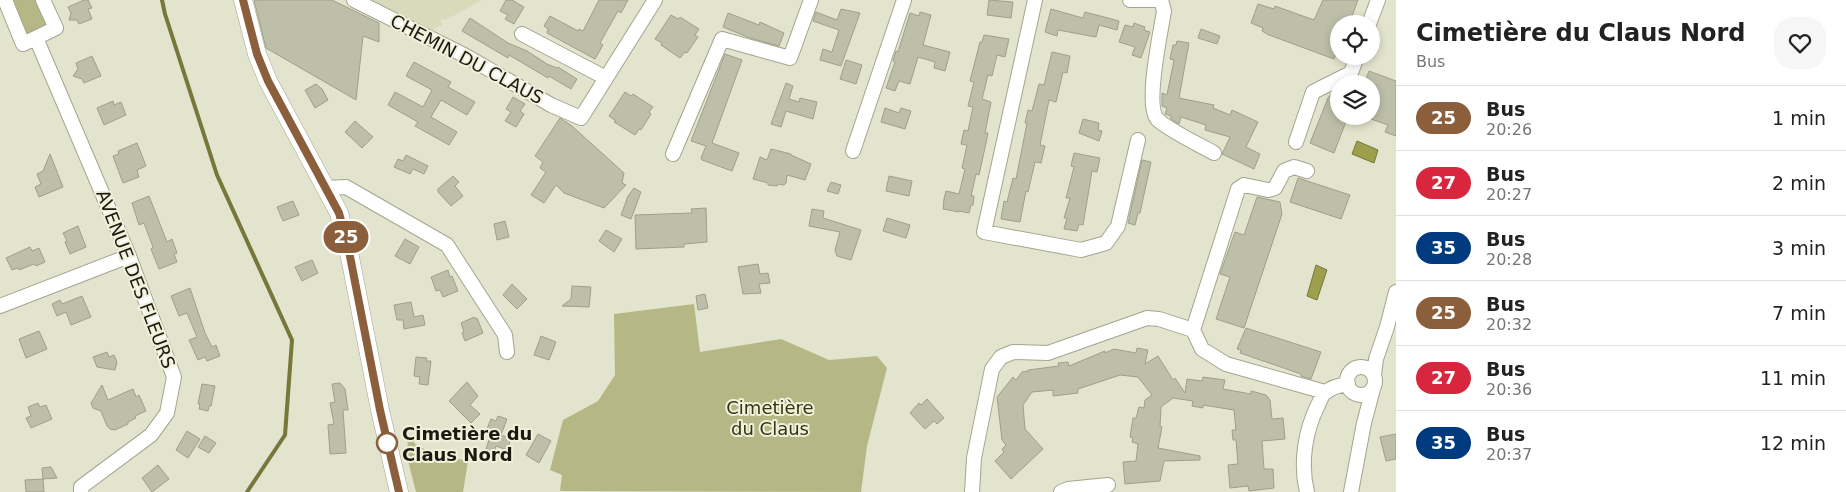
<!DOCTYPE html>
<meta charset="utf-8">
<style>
body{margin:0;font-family:"DejaVu Sans",sans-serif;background:#f6f6f6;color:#222;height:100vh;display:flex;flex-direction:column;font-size:19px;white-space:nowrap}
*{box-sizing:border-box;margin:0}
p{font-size:16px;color:#767676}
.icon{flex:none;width:28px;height:28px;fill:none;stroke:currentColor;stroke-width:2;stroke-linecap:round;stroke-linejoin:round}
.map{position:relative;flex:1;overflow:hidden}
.drawer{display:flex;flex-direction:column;background:#fff;width:450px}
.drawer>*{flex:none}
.badge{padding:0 10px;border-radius:16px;font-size:18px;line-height:32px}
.fabs{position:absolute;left:1330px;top:15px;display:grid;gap:10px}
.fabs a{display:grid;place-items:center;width:50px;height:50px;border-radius:50%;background:#fff;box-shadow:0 2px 8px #0003;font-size:25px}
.map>.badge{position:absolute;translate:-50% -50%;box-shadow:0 0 0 2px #fff}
.round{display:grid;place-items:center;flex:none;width:52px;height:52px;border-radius:20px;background:#f6f6f6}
.overview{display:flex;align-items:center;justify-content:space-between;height:85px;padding:0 20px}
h1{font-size:24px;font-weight:700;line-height:38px}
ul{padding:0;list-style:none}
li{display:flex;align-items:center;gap:15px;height:65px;padding:0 20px;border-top:1px solid #e0e0e0}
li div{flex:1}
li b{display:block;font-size:19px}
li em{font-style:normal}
li .badge{min-width:55px;font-weight:700;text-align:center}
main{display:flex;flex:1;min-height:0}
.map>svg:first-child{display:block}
</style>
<main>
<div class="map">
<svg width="1396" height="492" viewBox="0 0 1396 492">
<rect width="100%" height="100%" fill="#e3e4cd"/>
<path fill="#d8dabc" d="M370 0H482L446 20 441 18 442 25 432 30Z"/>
<path fill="#b5b785" d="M10 0H39L50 27 25 36Z
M694 304 700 352 781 339 829 360 877 356 887 368 867 446 861 492 560 491 562 475 550 470 563 420 598 401 615 375 614 314Z
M405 434 414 437V443C431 455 448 457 468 461L463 492H416L405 449 408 445Z"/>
<path fill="#9e9f4d" stroke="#76773b" d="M1357 141 1378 150 1374 163 1352 154Z
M1316 265 1327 270 1317 300 1307 296Z"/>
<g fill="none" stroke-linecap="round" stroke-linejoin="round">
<path stroke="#76773b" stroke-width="4" d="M162 0 165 14 217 175 292 340 285 435 247 492"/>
</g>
<path fill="#bdbfa8" stroke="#9fa08b" d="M84 0H88L92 8 88 9 92 19 79 24 77 20H69L71 13 68 7Z
M254 0H332L379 23V42L363 36 356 100 266 48Z
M506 0H512L524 7 514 24 505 19 508 15 500 11Z
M599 0H628L621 13 618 11 600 43 603 45 595 59 547 33 548 29 544 26 550 16 578 31 579 29 583 31Z
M989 0 1013 2 1011 18 987 15Z
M1323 0H1358L1349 24H1339V47L1334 59 1269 35 1262 31 1263 28 1251 23 1258 4 1274 9 1275 6 1314 20Z
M841 9 860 13 841 66 820 60 823 49 832 52 839 30 813 21 816 12 837 20Z
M1051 9 1083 18 1085 12 1119 21 1117 30 1099 25 1096 37 1058 30 1057 36 1045 32Z
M920 12 931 15 923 45 950 52 945 71 934 68 935 62 918 57 910 84 899 81 895 91 886 88 895 62 893 61 896 51 898 52 910 13 919 16Z
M728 13 759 25 760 22 784 33 779 46 750 38 723 27Z
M671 15 678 19 680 17 699 29 695 35 698 37 687 53 685 52 680 58 661 45 662 43 655 39Z
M470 18 508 43 527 51 547 64 557 68 558 67 577 79 571 89 549 76 548 78 509 55 508 58 462 31Z
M1134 23 1145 27 1144 30 1150 32 1141 58 1132 55 1135 47 1119 42 1125 25 1133 27Z
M1201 29 1220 36 1217 44 1198 38Z
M984 35 1009 39 1005 57 997 55 992 76 988 75 982 99 991 102 985 133H988L986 143 979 175 976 174 971 196H974L973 205H971L969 213 959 211V212L943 209 944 199 946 191 959 194 965 169 962 168 967 145 961 144 964 130 968 131 973 107 968 106 974 82 970 81 980 42H982Z
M1177 41 1189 43 1179 98 1214 105 1213 108 1230 115 1232 110 1258 122 1246 147 1260 154 1254 169 1222 154 1230 137 1205 130 1206 125 1181 117 1179 124 1171 119V116L1165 114 1167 108 1162 106V93L1167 95 1174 60 1170 59 1173 45H1176Z
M1052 52 1070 56 1067 73 1063 72 1056 102 1049 100 1040 145 1045 146 1041 163 1035 162 1028 192 1026 191 1020 222 1001 219 1004 201 1007 202 1013 178 1016 179 1027 123H1025L1028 110 1032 111 1039 84 1044 85Z
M725 54 742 60 712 143 739 153 732 171 702 160 701 158 706 146 691 141Z
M92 56 101 76 84 83 82 79 73 76 78 69 76 63Z
M846 60 862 65 856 84 840 79Z
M414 62 451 82 448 87 475 102 467 115 441 100 431 117 457 132 449 145 415 126 418 122 388 105 395 92 423 107 432 90 406 76Z
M1369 71 1396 81V136L1385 132 1388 125 1371 119V84H1364Z
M786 83 793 86 789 99 799 102 800 98 817 102 813 119 786 111 781 127 771 124Z
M316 84 322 89 328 100 315 108 305 90Z
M1339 89V116H1348L1334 153 1310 143 1328 98 1334 91Z
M625 92 631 96 633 94 653 107 649 112 651 114 641 130 639 129 635 135 614 122 616 121 609 116Z
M513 97 525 104 520 111 524 114 516 127 505 121 511 112 506 109Z
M113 101 114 105 121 102 126 115 104 125 97 108Z
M885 108 899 113 901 108 911 111 905 129 881 122Z
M560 118 572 126 624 173 622 183 626 185 604 208 564 193 556 185 544 203 531 195 546 172 540 168 543 162 535 156Z
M1083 119 1099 123 1098 130 1102 131 1099 141 1079 133Z
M355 121 373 137 362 148 345 132Z
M137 143 146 166 137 170 139 177 123 183 113 156 119 154 118 151Z
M771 149 791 154V155L811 164 805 180 787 175 786 183 784 185 778 184 777 186 768 185V183L753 179 760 157 767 160Z
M1074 153 1100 158 1097 172 1092 171 1083 225 1079 224 1077 231 1064 229 1067 218H1064L1070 198H1066L1074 167 1071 166Z
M50 154 63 187 39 197 35 187 41 184 37 174 43 171Z
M406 155 428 166 424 174 413 169 410 174 394 167 398 159 403 161Z
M1142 160 1151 162 1140 213H1138L1135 225 1128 223Z
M453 176 459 182 455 186 463 196 451 206 438 192V189Z
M889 176 912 181 909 196 886 191Z
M1298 178 1350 195 1341 219 1290 202Z
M831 182 841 185 838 194 827 191Z
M634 188 641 192 631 219 621 215 628 196Z
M149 196 167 242 172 239 177 253 174 254 177 262 159 269 151 249 153 247 144 223 139 225 132 203Z
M1257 197 1280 202 1282 214 1244 328 1216 319 1230 277 1220 274 1235 232 1244 235Z
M293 201 299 215 283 221 277 207Z
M706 208 707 242 684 244V247L636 249 635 215 692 213 691 209Z
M812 209 824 211 823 218 861 230 851 260 837 256 835 250 840 232 809 226Z
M887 218 910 225 906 238 883 231Z
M505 221 509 237 497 240 494 224Z
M78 226 86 247 70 254 65 242 67 241 63 233Z
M606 230 622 239 614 252 599 241Z
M405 239 419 247 410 264 395 256Z
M30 247 32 251 39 248 45 262 36 266 34 264 19 270 18 268 12 270 6 258Z
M312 260 318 273 302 281 295 267Z
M758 264 760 274 768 273 770 283 759 284 761 293 743 294 738 267Z
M448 270 450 277 452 276 458 291 443 297 440 290 436 291 431 277Z
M512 284 527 299 517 309 503 295Z
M572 286 591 287 589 307 562 306 571 299Z
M190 288 205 333 212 347 216 345 220 356 207 361 205 357 198 360 189 340 197 337 187 313 179 316 171 296Z
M705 294 708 308 698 310 696 296Z
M82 296 91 317 71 325 66 312 57 316 52 304 60 300 62 304Z
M411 302 414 317 423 315 425 325 404 329 403 320H397L394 305Z
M474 317 475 319 477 318 483 333 465 341 462 333 464 332 461 323Z
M1246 328 1321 352 1311 379 1301 376V374L1240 353 1241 350 1237 349Z
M39 331 47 349 26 358 19 339Z
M541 336 556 342 549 360 534 355Z
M1137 348 1148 350 1145 364 1158 356 1173 380 1175 378 1185 393 1187 379 1202 381 1203 377 1225 380 1223 389 1251 394V391L1266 395 1270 400 1272 419 1283 418 1285 439 1262 441 1264 469H1273L1274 488 1249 491 1248 486 1230 488 1228 465 1238 464 1236 440H1233L1232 430H1236L1234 410 1203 405V408L1192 406 1193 401 1173 398 1161 407 1160 426 1162 427 1158 448 1200 456V460L1164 461 1160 481 1125 484 1123 462 1136 461 1138 444 1132 442 1133 438 1130 437 1133 418H1136L1139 407 1144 408 1145 400 1152 395 1138 377 1120 375 1078 389V393L1053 396V390L1032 392 1023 405 1025 429 1043 449 1011 479 995 461 1004 452 1002 449 1006 445 1002 440 997 397 1013 377 1016 380 1022 372 1028 371V370L1059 366 1058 363 1068 362 1069 366 1105 351V353L1114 349 1136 353Z
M107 352 109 357 114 355 117 362 115 370 97 367 93 357Z
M416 357 427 358 426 361H431L428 385 419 384 420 377 414 376Z
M467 382 478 396 470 405 480 414 471 423 449 401Z
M340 383 345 389 348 410H343L346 453 330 454 328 425 334 424 330 403 335 402 332 384Z
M202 384 215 386 211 406H209L208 411 199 409 200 404H198Z
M102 385 108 400 133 389 136 397 139 395 146 411 135 416 136 418 128 422V424L115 430 110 429 107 426 101 411 93 408 91 403Z
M927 399 944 418 937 424 934 421 925 429 910 413 919 403 921 405Z
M38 403 40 407 46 405 52 419 31 428 26 418 31 416 28 407Z
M498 416 507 419 501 435 511 439 507 450 496 446 493 455 485 452 492 431 487 429 491 419 496 421Z
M187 431 200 439 188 458 176 450Z
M538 434 551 441 539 463 526 455Z
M1396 434V459L1386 461 1380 437Z
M205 436 216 443 209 453 198 447Z
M158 465 169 479 152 492 142 478Z
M51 467 57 478 43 479 42 468Z
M43 479 44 492H26L25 480Z"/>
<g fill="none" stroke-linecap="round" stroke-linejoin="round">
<g stroke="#a4a58f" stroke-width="16">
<path id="minor" d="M5 0 23 44 56 28 43 0
M354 0 466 56 551 105 581 118 655 0
M1035 0 984 232 1081 250 1106 243 1118 226 1138 140
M1130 0H1160
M1161 0 1164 11C1161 31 1144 107 1158 120 1172 132 1198 144 1214 153
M1369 24 1378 0
M522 34 606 78
M36 38 129 256 174 377 167 413 151 435 81 487V492
M1296 142 1313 92 1351 73 1357 56
M853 151 904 0
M673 154 722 39 790 58 811 0
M327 188 346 187 447 245 505 335 507 352
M0 306 129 256
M1193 330 1238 189 1244 185 1268 190 1275 188 1284 171 1294 167 1307 171
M1347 381a14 14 0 1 1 28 0a14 14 0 1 1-28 0Z
M1374 375 1376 359 1387 327 1396 292
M972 492 974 458 992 369 1001 357 1013 352 1048 353 1147 318 1159 319 1193 330 1202 349 1226 364 1325 392
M1061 492 1068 489 1108 485
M1307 492C1300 463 1305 431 1318 405 1320 401 1322 394 1326 392 1332 387 1340 385 1348 384
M1351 492 1364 423 1373 389"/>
</g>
<g stroke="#a4a58f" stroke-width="19">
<path id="major" d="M243 0 257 54 268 81 339 213 348 247 380 410 399 492"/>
</g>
<use href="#minor" stroke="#fff" stroke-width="14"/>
<use href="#major" stroke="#fff" stroke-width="18"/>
</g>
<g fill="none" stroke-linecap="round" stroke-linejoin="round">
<g stroke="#fff" stroke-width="11">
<path id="line" d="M243 0 257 54 268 81 339 213 348 246 380 410 399 492"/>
</g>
<use href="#line" stroke="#8b5e3c" stroke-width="8"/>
</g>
<circle fill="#fff" stroke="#8b5e3c" stroke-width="2.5" cx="387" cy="443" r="10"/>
<g text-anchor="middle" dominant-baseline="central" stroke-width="4" stroke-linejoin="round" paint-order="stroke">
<g font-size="18" fill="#1a1a12" stroke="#f0f1da">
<text transform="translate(467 59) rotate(28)">CHEMIN DU CLAUS</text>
<text transform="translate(136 279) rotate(69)">AVENUE DES FLEURS</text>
</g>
<g font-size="18" fill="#333410" stroke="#f0f1da">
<text x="770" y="407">Cimetière<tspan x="770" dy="21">du Claus</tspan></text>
</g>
<g font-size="18" font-weight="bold" fill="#1a1a12" stroke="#f0f1da" text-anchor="start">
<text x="402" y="433">Cimetière du<tspan x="402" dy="21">Claus Nord</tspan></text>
</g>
</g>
</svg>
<div class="fabs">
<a><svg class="icon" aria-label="locate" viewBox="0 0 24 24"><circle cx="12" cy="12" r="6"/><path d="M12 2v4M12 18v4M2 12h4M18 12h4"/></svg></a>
<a><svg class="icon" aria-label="layers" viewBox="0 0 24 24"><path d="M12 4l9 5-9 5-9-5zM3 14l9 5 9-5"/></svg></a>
</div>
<b class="badge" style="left:346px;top:237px;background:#8b5e3c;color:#fff">25</b>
</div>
<section class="drawer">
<div class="overview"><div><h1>Cimetière du Claus Nord</h1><p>Bus</p></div><a class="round"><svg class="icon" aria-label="heart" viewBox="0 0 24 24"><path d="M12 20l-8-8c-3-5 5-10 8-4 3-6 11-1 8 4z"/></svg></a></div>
<ul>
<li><span class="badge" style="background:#8b5e3c;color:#fff">25</span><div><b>Bus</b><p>20:26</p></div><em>1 min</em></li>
<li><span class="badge" style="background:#d7263d;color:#fff">27</span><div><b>Bus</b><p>20:27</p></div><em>2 min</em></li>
<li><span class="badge" style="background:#003b80;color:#fff">35</span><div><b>Bus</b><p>20:28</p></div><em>3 min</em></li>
<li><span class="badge" style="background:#8b5e3c;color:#fff">25</span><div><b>Bus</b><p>20:32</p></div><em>7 min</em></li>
<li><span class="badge" style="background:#d7263d;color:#fff">27</span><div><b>Bus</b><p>20:36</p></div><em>11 min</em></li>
<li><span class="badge" style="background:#003b80;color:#fff">35</span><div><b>Bus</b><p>20:37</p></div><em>12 min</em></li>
</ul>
</section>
</main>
